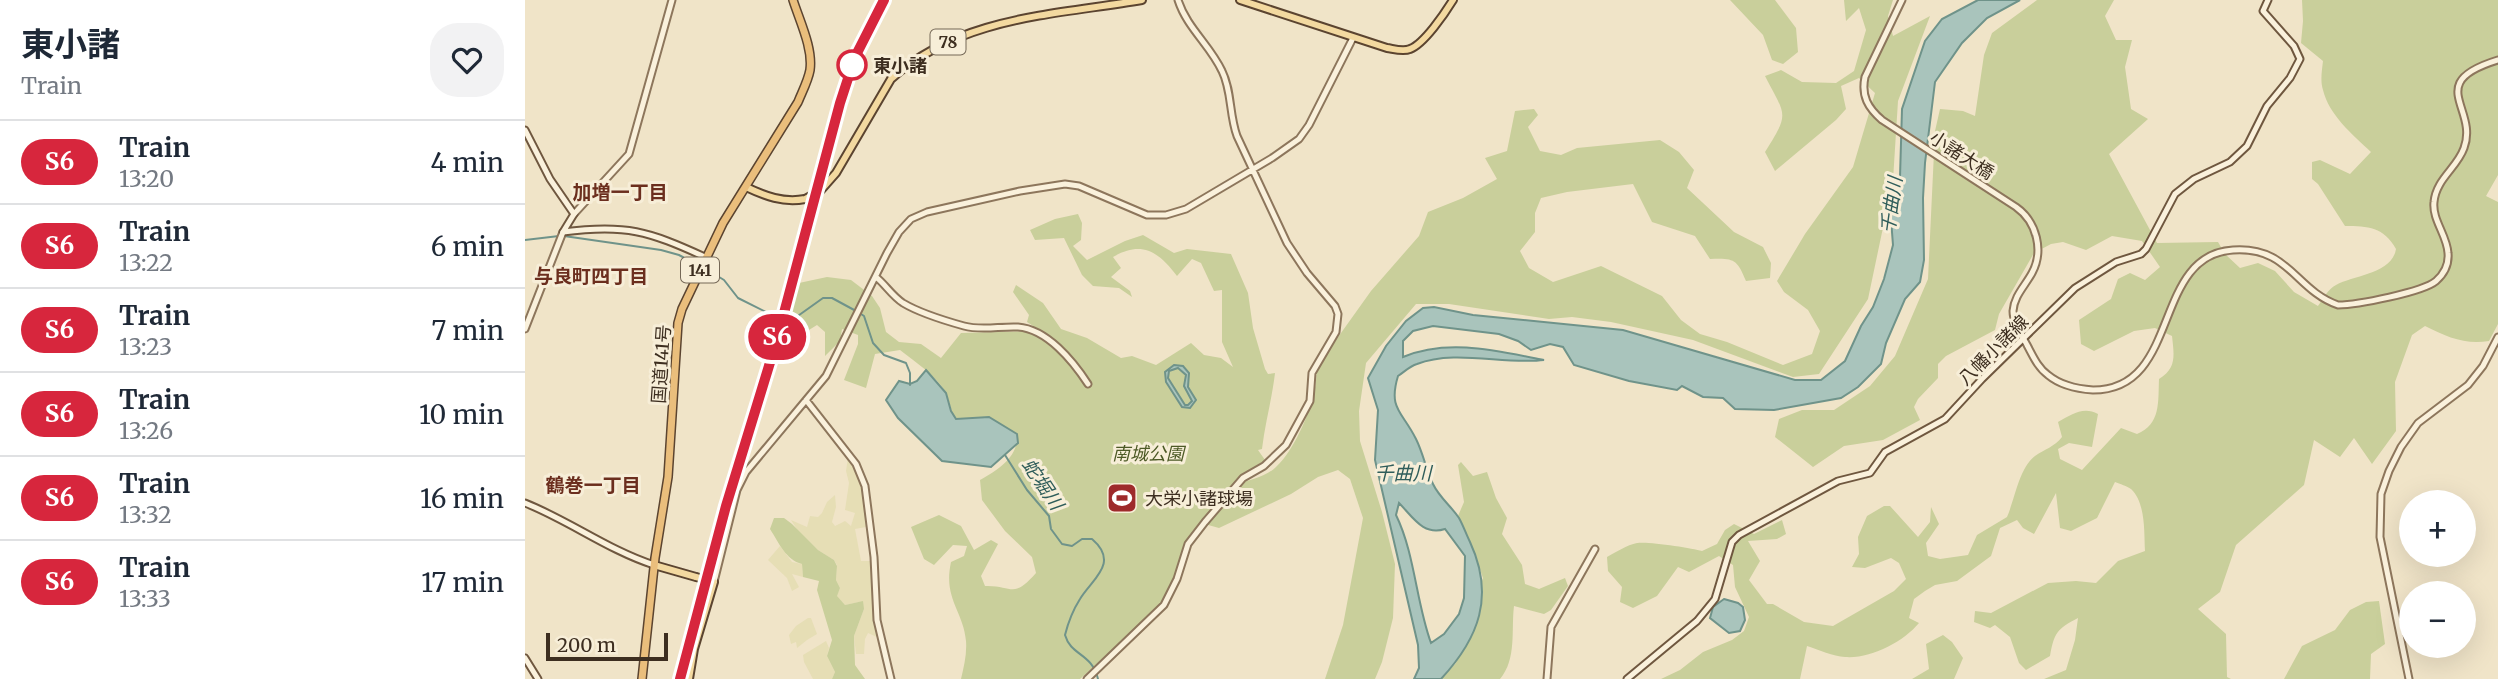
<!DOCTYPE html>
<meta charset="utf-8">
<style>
body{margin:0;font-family:Merriweather,"Noto Sans JP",serif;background:#f2f2f3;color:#1f2937;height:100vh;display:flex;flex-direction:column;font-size:26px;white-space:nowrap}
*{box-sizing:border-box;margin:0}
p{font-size:23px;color:#747a83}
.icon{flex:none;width:38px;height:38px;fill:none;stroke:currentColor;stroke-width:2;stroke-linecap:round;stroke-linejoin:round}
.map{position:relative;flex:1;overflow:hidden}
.side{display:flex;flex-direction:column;background:#fff;width:525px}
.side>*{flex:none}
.badge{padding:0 14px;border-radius:23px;font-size:24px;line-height:46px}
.buttons{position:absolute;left:1874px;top:490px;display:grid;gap:14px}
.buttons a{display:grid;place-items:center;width:77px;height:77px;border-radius:50%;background:#fff;box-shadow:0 7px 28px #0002;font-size:35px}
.scale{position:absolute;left:21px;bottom:18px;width:122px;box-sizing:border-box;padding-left:7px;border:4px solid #3d2e20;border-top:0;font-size:19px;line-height:24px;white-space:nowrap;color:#3d2e20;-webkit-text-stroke:5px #f7eed8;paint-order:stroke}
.map>.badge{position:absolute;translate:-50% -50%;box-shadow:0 0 0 4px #fff}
.round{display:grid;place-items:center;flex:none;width:74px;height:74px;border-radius:28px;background:#f2f2f3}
.overview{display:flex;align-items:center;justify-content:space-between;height:119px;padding:0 21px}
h1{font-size:33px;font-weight:700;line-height:52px}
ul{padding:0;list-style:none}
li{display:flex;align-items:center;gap:21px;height:84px;padding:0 21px;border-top:2px solid #e0e1e3}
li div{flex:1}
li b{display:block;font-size:26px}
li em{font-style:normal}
li .badge{min-width:77px;font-weight:700;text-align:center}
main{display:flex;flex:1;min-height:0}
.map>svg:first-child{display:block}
</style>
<main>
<section class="side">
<div class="overview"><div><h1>東小諸</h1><p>Train</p></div><a class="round"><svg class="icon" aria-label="heart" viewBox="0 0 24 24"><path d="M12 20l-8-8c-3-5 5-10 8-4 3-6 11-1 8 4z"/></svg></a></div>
<ul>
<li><span class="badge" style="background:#d7263d;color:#fff">S6</span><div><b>Train</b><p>13:20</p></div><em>4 min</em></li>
<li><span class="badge" style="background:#d7263d;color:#fff">S6</span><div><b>Train</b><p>13:22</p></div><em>6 min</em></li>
<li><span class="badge" style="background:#d7263d;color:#fff">S6</span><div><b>Train</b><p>13:23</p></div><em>7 min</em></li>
<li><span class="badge" style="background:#d7263d;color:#fff">S6</span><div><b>Train</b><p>13:26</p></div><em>10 min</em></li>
<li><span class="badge" style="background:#d7263d;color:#fff">S6</span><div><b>Train</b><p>13:32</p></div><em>16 min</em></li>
<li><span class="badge" style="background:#d7263d;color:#fff">S6</span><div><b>Train</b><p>13:33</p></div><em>17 min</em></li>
</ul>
</section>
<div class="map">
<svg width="1973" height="679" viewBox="0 0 1973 679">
<rect width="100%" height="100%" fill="#f0e4c8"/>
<path fill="#e6deb5" d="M323 458 337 484 341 527 330 529 336 561H346L348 604 354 638 343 633 340 639 339 654H331L329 636 339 609 334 602 320 605 311 596 315 588 311 580 312 565 309 560 293 550 273 531 266 520 282 527 285 516 293 517 297 513 302 502 310 495 311 507 307 522 310 526 320 521 326 526 330 513 320 510 324 483 321 471Z
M255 546 267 562 277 564 278 577 267 574 274 587 267 591 262 578 243 560Z
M283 618H286L292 634 282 640 272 648 271 642 266 644 264 635 271 626Z
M301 641 304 648 302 656 310 672 307 679H288L279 662 278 655Z"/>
<path fill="#c9cf9b" d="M1205 0H1250L1271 28 1273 52 1258 64 1247 60 1238 35Z
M1319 0H1368L1363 16 1368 36 1405 16 1373 101 1368 180 1343 299 1294 374 1268 377 1168 340 1086 322 1047 317 1024 319 924 304H891L841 363 834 411 835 441 857 512 870 564 868 618 857 662 850 679H800L818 625 838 518 825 479 813 470 793 477 766 494 694 528 676 523 661 545 644 591 636 605 555 679H436C439 666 442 654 441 641 438 610 418 599 426 562L439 556 442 546 428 545 409 565 399 559 386 527 414 515 436 526 449 550 466 540 473 544 456 576 460 586C488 585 487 600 511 573L507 557 480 531 457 500 455 480C473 470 494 457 492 434L464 418 431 419C425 410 425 402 421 393 411 375 390 362 375 350L350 354 341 388 319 380 333 344V335L317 329 315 341 300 356V332L292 325 271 338 254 356 274 283 302 277 326 280 347 296 355 308 361 332 374 342 396 344 416 358 436 333 510 331 524 336 502 322 504 315 488 292 491 285 518 303 536 329 562 338 596 358 607 356 631 365 666 343 679 355 696 358 708 367 697 342V290L689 291 676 263 667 259 652 276C634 252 617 240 588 257L596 268 586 277 605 291 607 297 594 288 568 286 557 275 539 238 510 240 505 230 530 219 553 214 557 223 556 240 548 246 562 260 600 241 618 235 649 253 662 249 706 254 723 293 728 328 740 369 743 374 750 373C747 399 740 423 737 449L733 450 740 460 716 477 711 484C723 481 742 476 751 467 771 450 795 393 791 368L846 291 894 236 903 212 938 198 972 179 960 158 982 151 990 111 1009 109 1013 115 1003 127 1015 151 1036 155 1052 148 1135 140 1154 152 1169 170 1162 188 1209 232 1238 247 1246 263 1245 278 1221 281C1212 259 1209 258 1185 259L1170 236 1127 222 1108 184 1042 192 1016 198 1010 213V232L995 251 1004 268 1028 282 1076 266 1137 296 1156 320 1175 334 1202 342 1258 365 1287 354 1295 331 1283 310 1259 292 1252 281 1280 234 1328 167 1350 93 1334 78 1316 86 1321 109 1311 120 1250 171 1240 152C1265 112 1261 117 1240 76L1256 70 1277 82 1311 83 1329 71 1341 30 1334 8 1321 21Z
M1512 0H1589L1580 16 1591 40H1607L1600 67 1606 109 1623 119 1584 154 1632 243 1693 242 1700 254 1715 268 1733 263 1750 271 1769 292 1793 306C1798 299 1803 289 1811 285 1829 275 1867 274 1871 249 1859 227 1843 226 1820 226L1793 184 1787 179V162L1795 160 1825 174 1846 152C1827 134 1804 115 1798 90 1795 81 1797 70 1798 61L1776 43 1778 21 1777 0H1973V175L1961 196 1973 202V324L1964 341C1940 345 1922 337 1900 326L1887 335 1870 382 1871 431 1847 464 1829 438 1815 457 1789 440 1779 485 1711 545 1695 592 1673 609 1701 634 1702 677 1706 679H1519L1541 670 1550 640 1553 618C1532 629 1529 633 1525 656L1501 670 1494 663 1485 637 1470 625 1465 628 1449 622 1450 611 1466 613 1523 583 1551 581 1571 583 1593 561 1620 551C1619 533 1621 503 1606 489 1602 486 1595 484 1590 482L1572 518 1546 531 1535 528 1531 493 1509 534 1498 528 1492 520 1475 528 1466 556 1432 581 1410 585 1400 591 1389 599 1384 618 1394 623C1378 642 1346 659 1320 657 1308 656 1294 650 1282 646L1275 679H1136L1155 670 1178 652 1207 640 1219 631 1224 617 1210 587 1208 565 1194 556 1164 572 1153 567 1132 596 1108 608 1095 602 1097 587 1083 571 1082 557C1091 552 1102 545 1112 543 1122 541 1167 548 1177 551L1192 544 1200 530 1209 524 1229 534 1257 520 1261 534 1252 539 1223 541 1235 561 1224 580 1242 604H1248L1279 622 1308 626 1369 591 1381 579 1374 563 1366 558 1340 568 1327 567 1334 554 1333 537 1342 516 1359 506H1365L1393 537 1405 522 1406 507 1414 524 1401 543 1403 556 1415 559 1443 555 1452 535 1482 517C1490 499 1494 468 1510 456 1520 449 1529 447 1537 437L1533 422C1546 415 1558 406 1573 414L1567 447 1544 443 1533 449 1535 459 1557 470 1596 428 1612 434C1636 424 1633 402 1634 379 1652 368 1649 355 1647 336L1630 328 1609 331 1569 351 1556 344 1554 320 1586 299 1593 279 1605 273 1620 280 1635 267 1617 241 1587 236 1561 250 1538 242 1526 244 1509 253 1474 314 1470 330 1421 356 1413 364V378L1393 399 1389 407 1395 420 1358 440 1319 446 1288 467 1250 437 1254 419 1277 410H1309L1345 386 1370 356 1403 279 1410 131 1415 109 1438 111 1450 116 1459 55 1467 33Z
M936 462 948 476 962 472 971 498 982 518 977 534 997 565 1000 584 1014 589 1040 578 1043 586 1026 610 1019 614 989 606C986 630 992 659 975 679H916L931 663 958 578 948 550 933 516 939 502 933 465Z
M249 518H259L267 524 293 550 309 560 312 566 311 580 315 588 312 596 320 605 338 601 339 609 329 636 330 665 340 679H307L310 672 302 656 307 640 292 590 294 581 278 577 277 564C261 560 254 543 245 529Z
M1854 601 1860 644 1846 654 1845 679H1759L1777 646 1810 630 1825 610 1841 602Z
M1418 635 1427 642 1438 658 1429 679H1387L1404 669 1401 644Z"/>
<path fill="#a9c4bc" stroke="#6f938a" stroke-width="2" fill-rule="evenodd" d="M1453 0H1495L1462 18 1437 43 1410 82 1400 163 1398 198 1399 260 1395 282 1380 299 1361 343 1356 364 1333 387 1316 398 1249 410 1210 409 1198 398 1178 397 1157 386 1152 390 1104 381 1049 365 1038 347 1025 344 1006 350 993 341 974 334 908 326 888 331 878 341V357C923 338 973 351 1019 360 979 365 930 349 892 364 885 366 879 372 873 376 863 409 877 411 891 439 898 453 901 469 908 484 914 497 926 506 934 518 938 525 941 534 945 542 970 596 954 638 916 679H889L894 668 893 645 850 460 853 410 843 378 861 346 881 321 898 308 909 307 948 315 1098 330 1270 380H1296L1320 361 1336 326 1348 307 1359 279 1368 245 1366 219 1375 177 1377 109 1400 41 1417 19ZM874 503C888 517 898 536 920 529L940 556 939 598 934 614 919 634 906 643C891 602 890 554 871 515Z
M649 365 658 366 664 373 663 387 671 400 665 408 657 407 641 382 640 372ZM653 368 661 375 659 386 667 401 663 405H660L643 378 644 371Z
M401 370 421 393 426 411 431 419 464 417 492 434 493 443 466 467 417 461 373 418 361 400 374 381 385 384 392 381Z
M1199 599 1213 603 1218 607 1220 620 1215 631 1204 633 1185 618 1188 607Z"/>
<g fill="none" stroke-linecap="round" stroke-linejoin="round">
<path stroke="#6f938a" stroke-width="2" d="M39 236 136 250 154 255 176 267
M0 240 34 236
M181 269 199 280 213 298 263 323 298 298H307L331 311
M336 314 339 316 348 343 359 355 381 363 385 373V385
M480 455 502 490 524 516 526 529 537 544 547 546 557 539H567C595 563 567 579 555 599 548 610 543 623 540 635 546 656 567 653 573 679"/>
<g stroke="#8d765c" stroke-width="9">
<path id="tertiary" d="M1377 0 1340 77C1336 96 1343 108 1357 120L1491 207C1512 222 1519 251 1507 273 1500 286 1489 296 1488 311 1488 323 1497 335 1502 345 1508 356 1513 368 1523 375 1535 385 1553 389 1568 390 1657 390 1626 255 1708 250 1764 246 1770 290 1813 305 1832 305 1898 292 1911 281 1919 274 1924 264 1923 253 1922 235 1907 220 1909 202 1911 179 1932 168 1939 148 1954 108 1898 83 1973 60
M49 214 104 154 147 0
M351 277C360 284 367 296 378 303 393 312 421 321 439 326 457 331 475 326 493 327 522 329 548 361 563 384
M0 329 38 232
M281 400 331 464 340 486 349 557 352 620 366 679
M189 582 212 490 221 472 301 376 362 253 374 232 386 219 402 212 495 191 540 184 554 186 622 215H641L661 209 747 158 774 139 784 125 828 38
M562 679 639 605 652 579 663 544 680 522 718 478 739 466 761 445 785 401 787 373 811 332 813 314 810 306 782 273 762 243 712 136C704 114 707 91 697 71 685 45 662 28 653 0
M1022 679 1026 627 1070 549
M1884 679 1855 537 1856 494 1864 471 1876 447 1893 423 1943 385 1958 366 1973 337"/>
</g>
<g stroke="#6f573f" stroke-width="9">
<path id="secondary" d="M0 130 25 179 49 214 38 232
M38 232C101 224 123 231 180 257
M0 503C45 521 83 550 129 565
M0 658 13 679
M1102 679 1172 621 1190 599 1207 542 1214 535 1313 481 1345 473 1360 452 1420 419 1457 379 1550 288 1591 262 1616 254 1621 249 1650 194 1669 179 1705 162 1722 146 1742 106 1765 78 1775 59 1769 46 1738 11 1743 0"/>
</g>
<g stroke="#5b4430" stroke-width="10">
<path id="primary" d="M715 0 862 48C869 49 878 52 885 49 899 44 920 13 928 0
M221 187C240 196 258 203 280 199
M296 190 311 173 366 79C436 16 530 15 617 0
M129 565 171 577
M164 679 169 649 189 582 186 581"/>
</g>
<g stroke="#5b4430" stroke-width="10">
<path id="trunk" d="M117 679 130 558 143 477 153 323 157 309 198 223 273 102C277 92 283 81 285 70 288 48 275 22 268 0"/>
</g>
<use href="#tertiary" stroke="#faf1dc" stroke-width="5"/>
<use href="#secondary" stroke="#faf1dc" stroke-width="5"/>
<use href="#primary" stroke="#f3d9a0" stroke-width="6"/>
<use href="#trunk" stroke="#eabe7c" stroke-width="7"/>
<path stroke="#3d2e20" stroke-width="2" stroke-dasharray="12 12" stroke-linecap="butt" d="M155 679 206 489 251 343 315 103 330 57 359 0"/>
<g stroke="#5b4430" stroke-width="10" stroke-linecap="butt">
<path id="primary-bridge" d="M280 199 296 190
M171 577 186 581"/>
</g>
<use href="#primary-bridge" stroke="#f3d9a0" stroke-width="6"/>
</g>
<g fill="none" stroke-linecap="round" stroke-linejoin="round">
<g stroke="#fff" stroke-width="16">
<path id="line" d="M155 679 201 506 251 343 315 103 330 57 359 0"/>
</g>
<use href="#line" stroke="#d7263d" stroke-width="10"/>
</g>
<defs>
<g id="stadium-square" transform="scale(1.575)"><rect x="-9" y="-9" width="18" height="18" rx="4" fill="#9e2a2b" stroke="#f7eed8"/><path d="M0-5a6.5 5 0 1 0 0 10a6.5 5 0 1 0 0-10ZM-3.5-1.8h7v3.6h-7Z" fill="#fff"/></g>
</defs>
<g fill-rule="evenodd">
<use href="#stadium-square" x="597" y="498"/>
</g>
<circle fill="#fff" stroke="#d7263d" stroke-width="3.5" cx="327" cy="65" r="14"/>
<g text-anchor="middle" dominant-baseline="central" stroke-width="6" stroke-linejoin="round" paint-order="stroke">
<g fill="#f7eed8" stroke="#756857" stroke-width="2">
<rect x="405.5" y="29.5" width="35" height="25" rx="5"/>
<rect x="156" y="257.5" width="38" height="25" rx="5"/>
</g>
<g font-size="16" font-weight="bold" fill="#3d2e20">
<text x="423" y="42">78</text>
<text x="175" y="270">141</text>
</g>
<g font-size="18" font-weight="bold" fill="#3d2e20" stroke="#f7eed8" text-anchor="start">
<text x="348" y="65">東小諸</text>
</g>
<g font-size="18" fill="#3d2e20" stroke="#f7eed8">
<text transform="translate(1437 155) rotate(33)">小諸大橋</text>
<text transform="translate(1468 350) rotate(-45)">八幡小諸線</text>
<text transform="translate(136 364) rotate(-86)">国道141号</text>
</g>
<g font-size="18" font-style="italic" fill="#4d5a26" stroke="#f7eed8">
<text x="623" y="453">南城公園</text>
</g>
<g font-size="18" fill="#3d2e20" stroke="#f7eed8" text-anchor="start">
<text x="620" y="498">大栄小諸球場</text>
</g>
<g font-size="19" font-weight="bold" fill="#6b2e1e" stroke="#f7eed8">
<text x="95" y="192">加増一丁目</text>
<text x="66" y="276">与良町四丁目</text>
<text x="68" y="485">鶴巻一丁目</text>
</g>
<g font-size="19" font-style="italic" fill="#2f5d5a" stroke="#f7eed8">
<text transform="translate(1366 205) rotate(-82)">千曲川</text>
<text x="878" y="473">千曲川</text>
<text transform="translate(518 484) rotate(56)">蛇堀川</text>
</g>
</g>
</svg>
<div class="buttons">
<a>+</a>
<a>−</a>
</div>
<div class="scale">200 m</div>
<b class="badge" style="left:252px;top:337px;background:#d7263d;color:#fff">S6</b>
</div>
</main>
